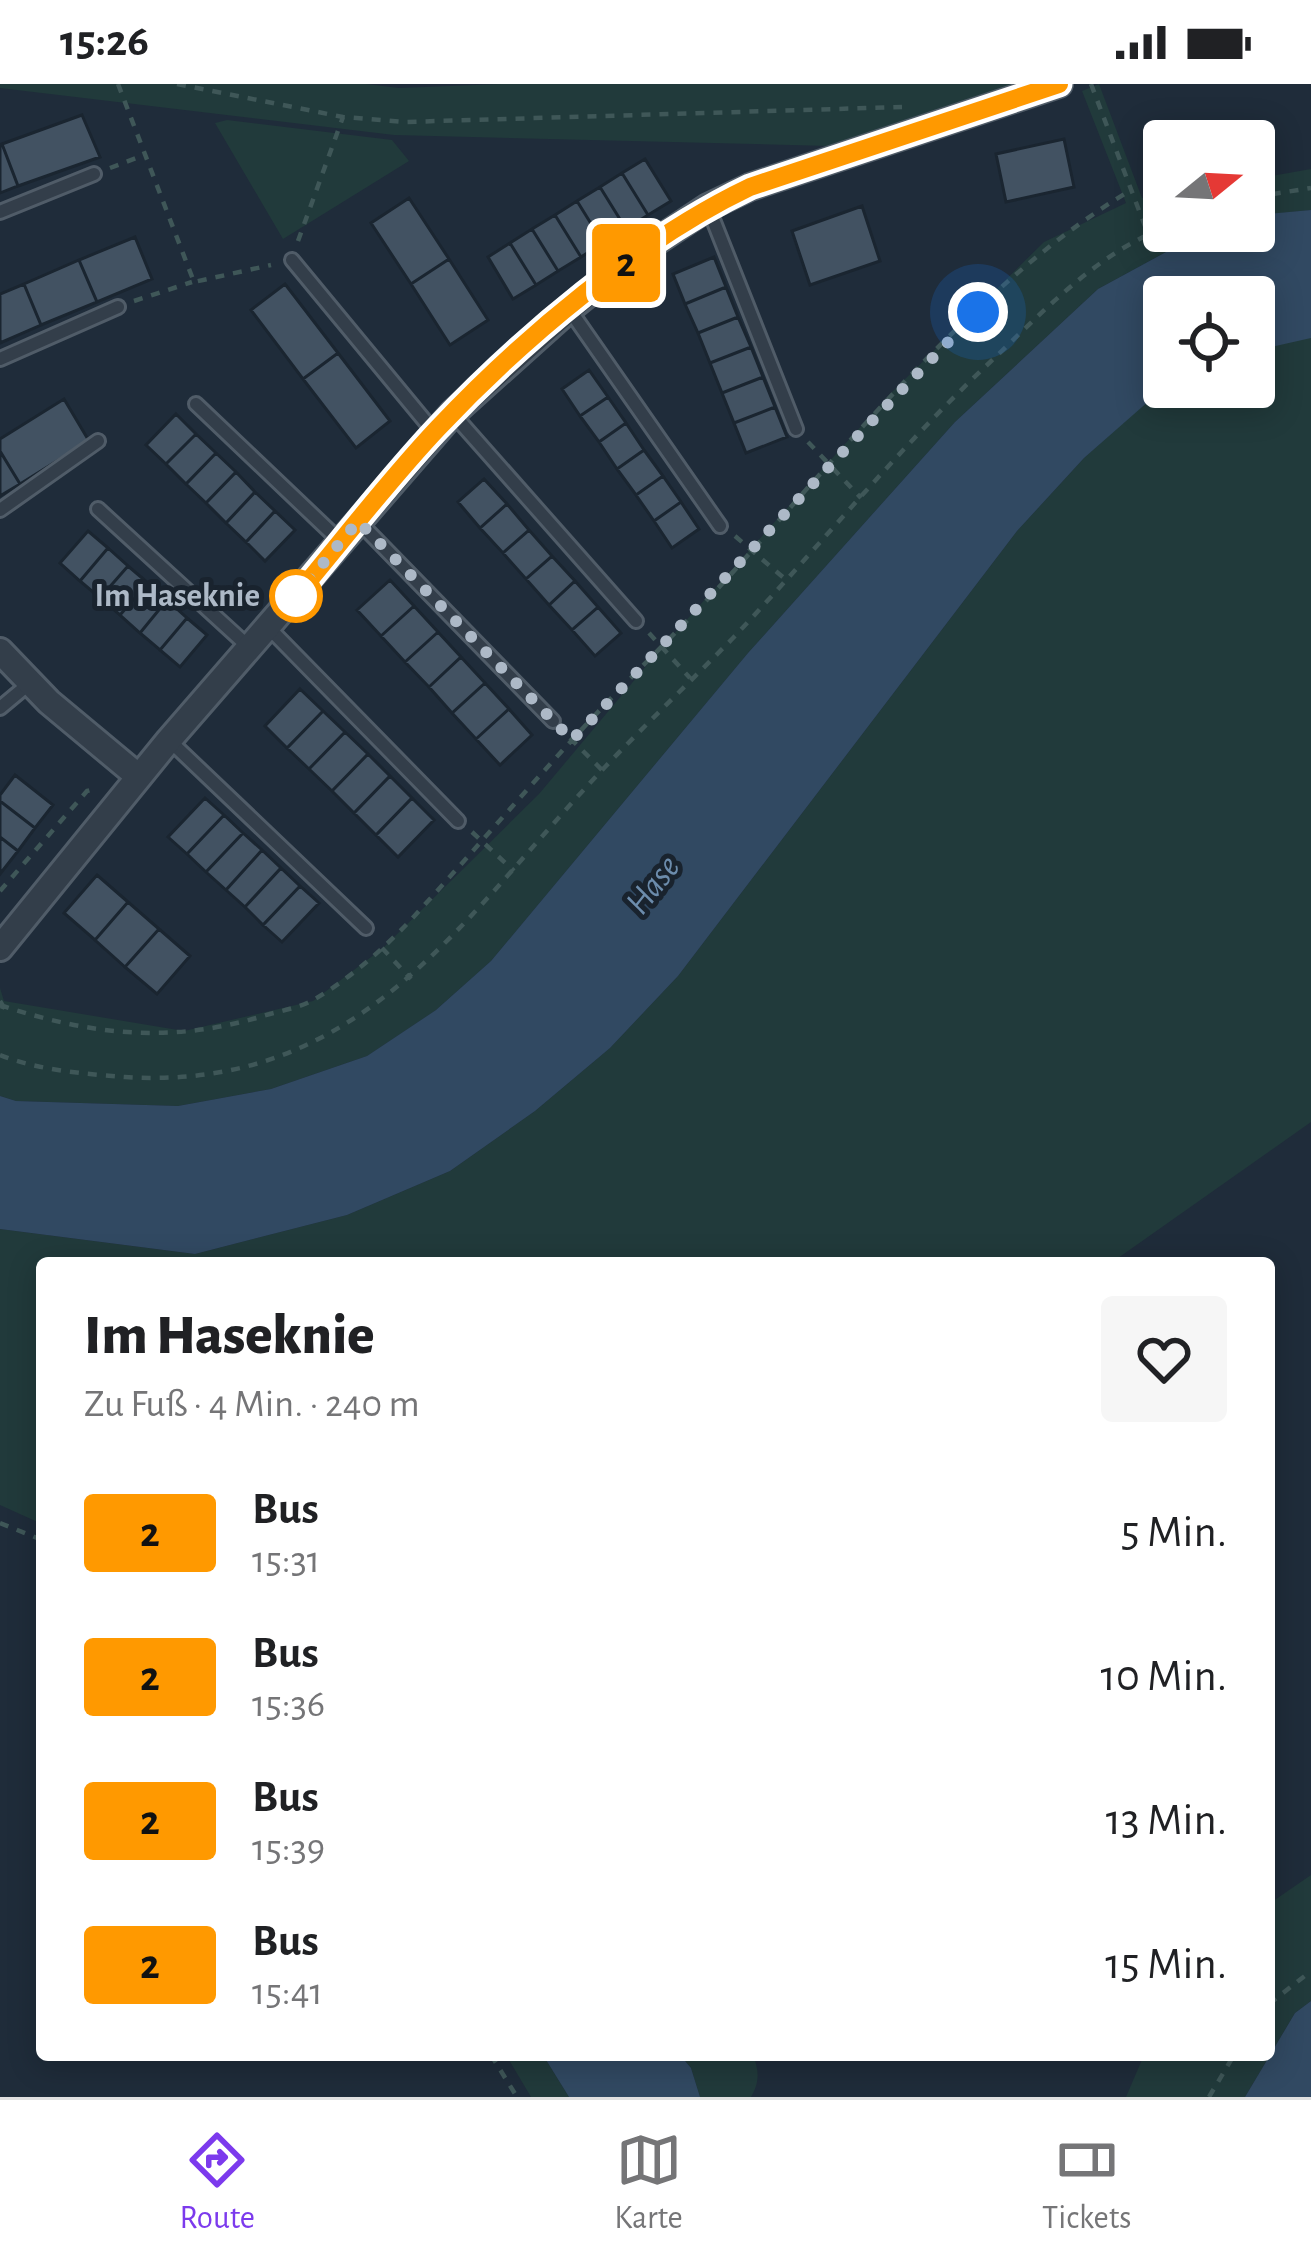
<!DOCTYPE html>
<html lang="de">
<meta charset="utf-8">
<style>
body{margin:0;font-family:"Alegreya Sans",sans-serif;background:#f6f6f6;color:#202124;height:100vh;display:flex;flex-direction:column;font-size:45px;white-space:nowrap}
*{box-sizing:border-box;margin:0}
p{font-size:39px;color:#757577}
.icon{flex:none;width:66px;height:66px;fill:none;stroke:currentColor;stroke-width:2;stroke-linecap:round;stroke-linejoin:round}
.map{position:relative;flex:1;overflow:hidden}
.side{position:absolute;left:36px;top:1173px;width:1239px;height:804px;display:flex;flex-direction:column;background:#fff;border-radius:12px;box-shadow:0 6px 30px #0003}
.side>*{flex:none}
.badge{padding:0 24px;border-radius:9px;font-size:42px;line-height:78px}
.needle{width:78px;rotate:72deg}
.buttons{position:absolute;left:1143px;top:36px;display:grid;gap:24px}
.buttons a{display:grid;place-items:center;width:132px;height:132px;border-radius:12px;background:#fff;box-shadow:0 6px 30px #0003;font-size:60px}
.you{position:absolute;width:60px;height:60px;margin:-30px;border:9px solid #fff;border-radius:50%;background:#1a73e8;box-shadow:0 0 0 18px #1a73e833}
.map>.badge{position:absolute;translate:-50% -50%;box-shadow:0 0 0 6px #fff}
.round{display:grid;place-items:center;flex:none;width:126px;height:126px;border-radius:12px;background:#f6f6f6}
.overview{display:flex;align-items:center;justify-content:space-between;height:204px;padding:0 48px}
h1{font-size:57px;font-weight:800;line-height:90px}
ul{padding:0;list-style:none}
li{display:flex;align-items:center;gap:36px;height:144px;padding:0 48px}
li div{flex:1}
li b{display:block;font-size:45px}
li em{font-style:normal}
li .badge{min-width:132px;font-weight:700;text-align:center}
.status{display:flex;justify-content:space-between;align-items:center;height:84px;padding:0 60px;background:#fff;direction:ltr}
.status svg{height:33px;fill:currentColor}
.dock{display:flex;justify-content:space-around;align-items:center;height:168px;border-top:3px solid #e0e0e0;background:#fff;font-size:33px;color:#757577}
.dock a{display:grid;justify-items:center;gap:6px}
.dock .on{color:#7c3aed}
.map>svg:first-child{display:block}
</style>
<div class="status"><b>15:26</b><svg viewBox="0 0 49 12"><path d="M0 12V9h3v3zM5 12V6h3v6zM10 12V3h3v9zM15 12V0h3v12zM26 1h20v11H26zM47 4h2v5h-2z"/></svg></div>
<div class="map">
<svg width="1311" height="2013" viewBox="0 0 1311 2013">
<rect width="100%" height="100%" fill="#1f2c3a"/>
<path fill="#213a3b" d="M0 0H366L399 4 501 0H1015L830 62 394 51 0 4Z
M1099 0 1142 114 1164 111V147H1212L1190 155 1098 205 955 338 748 569 491 877 436 926 367 972 271 1005 178 1022 16 1017 0 1012V904L4 917 184 947 313 917 383 864 539 710 663 562 890 310 1044 158 1126 119 1082 7Z
M227 36 392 56 409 77 283 155 215 39Z
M1311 85V126L1254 132V95Z
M1297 254H1311V1038L1111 1179H42V1440L0 1421V1145L195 1170 347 1131 450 1087 535 1027 610 964 678 892 1017 447 1084 374 1150 315 1171 303H1254V267Z
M1311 1791V1917L1295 1929 1245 2013H1126L1144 1971H1269V1820Z
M506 1971H543L569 2013H531Z
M680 1971H753C759 1986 760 1998 751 2013H700L691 1984Z"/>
<path fill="#314962" d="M1311 126V254L1254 267V213H1164V303H1172L1150 316 1084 374 1017 447 678 892 610 964 535 1027 450 1087 347 1131 195 1170 0 1145V1012L16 1017 178 1022 271 1005 367 972 436 926 491 877 748 569 955 338 1098 205 1190 155 1212 147H1254L1256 131Z
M1311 1917V2013H1245L1295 1929Z
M543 1971H680L691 1984 700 2013H569Z"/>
<path fill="#425262" stroke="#1a2530" stroke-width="3" d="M82 31 100 73 18 102 2 60Z
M1064 55 1074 103 1006 118 996 70Z
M2 60 18 102 0 109V61Z
M645 75 671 117 648 131 622 89Z
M622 89 648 131 626 145 600 103Z
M600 103 626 145 603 159 577 117Z
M409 114 449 175 411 200 371 139Z
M577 117 603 159 581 173 555 131Z
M862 122 880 177 810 201 792 147Z
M555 131 581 173 558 187 532 145Z
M532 145 558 187 536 201 510 159Z
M135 153 152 195 97 218 79 176Z
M510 159 536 201 513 215 488 173Z
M714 173 726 203 685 220 673 190Z
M449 175 488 236 450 261 411 200Z
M79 176 97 218 41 241 24 200Z
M24 200 41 241 0 259V210Z
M285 200 338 269 303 295 251 226Z
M726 203 738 233 698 249 685 220Z
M738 233 751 263 710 279 698 249Z
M751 263 763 293 722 309 710 279Z
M338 269 390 337 356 364 303 295Z
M589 286 608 313 580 332 562 305Z
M763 293 775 323 734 339 722 309Z
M608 313 626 339 599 358 580 332Z
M64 315 89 357 20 400 0 367V355Z
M775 323 787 353 746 369 734 339Z
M176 330 196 350 166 380 146 361Z
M626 339 644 366 617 385 599 358Z
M196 350 216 369 186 400 166 380Z
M644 366 663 392 636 411 617 385Z
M0 367 20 400 0 412Z
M216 369 236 388 206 419 186 400Z
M236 388 255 408 226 439 206 419Z
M663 392 681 418 654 437 636 411Z
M484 395 507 420 480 444 458 418Z
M255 408 275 427 246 458 226 439Z
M681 418 699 445 672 464 654 437Z
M507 420 529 446 503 469 480 444Z
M275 427 295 446 265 477 246 458Z
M529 446 552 472 526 495 503 469Z
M88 447 108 464 80 497 60 479Z
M108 464 128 482 100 514 80 497Z
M552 472 575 497 549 521 526 495Z
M128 482 148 499 120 531 100 514Z
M390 496 414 522 381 552 357 526Z
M575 497 598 523 572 546 549 521Z
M148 499 167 516 140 549 120 531Z
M167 516 187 534 160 566 140 549Z
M414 522 438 548 405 578 381 552Z
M598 523 621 549 595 572 572 546Z
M187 534 207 551 180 583 160 566Z
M438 548 461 573 429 603 405 578Z
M461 573 485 599 452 629 429 603Z
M485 599 509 625 476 655 452 629Z
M300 605 323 627 287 664 265 642Z
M509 625 532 651 500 681 476 655Z
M323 627 345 648 309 685 287 664Z
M345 648 368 670 332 707 309 685Z
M368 670 390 692 354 729 332 707Z
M15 691 53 721 35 744 0 717V711Z
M390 692 412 714 376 751 354 729Z
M205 714 224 731 187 770 168 753Z
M412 714 434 736 398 773 376 751Z
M0 717 35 744 18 767 0 753Z
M224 731 243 749 206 788 187 770Z
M243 749 262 766 226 806 206 788Z
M0 753 18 767 0 790Z
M262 766 281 784 245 823 226 806Z
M281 784 300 802 263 841 245 823Z
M97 791 128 818 95 856 64 829Z
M300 802 319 819 282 858 263 841Z
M128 818 159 845 125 883 95 856Z
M159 845 190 872 157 910 125 883Z"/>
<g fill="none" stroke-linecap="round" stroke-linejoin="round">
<g stroke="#505c68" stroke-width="18">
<path id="service" d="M708 123 796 345
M0 128 94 90
M292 176 434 348
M569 225 720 442
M0 275 118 223
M196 320 341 458
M453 330 636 537
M98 425 251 565
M0 426 98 357
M359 438 553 637
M269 544 458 737
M0 624 30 599
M170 657 366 844"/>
</g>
<g stroke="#505c68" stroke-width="30">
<path id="minor" d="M0 567 49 618 139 693
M0 864 169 656 452 330 569 225 639 169 708 123 750 103 1059 0"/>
</g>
<path stroke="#3f5758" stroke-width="4.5" stroke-dasharray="9 9" stroke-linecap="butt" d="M118 0 194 198 271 181
M177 0 343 33 405 38 902 23
M1091 0 1148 150
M110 84 144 71
M1254 113 1311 104
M298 157 343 33
M134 217 192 198
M808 358 861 414
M735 452 785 495
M649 549 690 594
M570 654 602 686
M472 748 514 787
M0 807 87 707 98 704
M382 864 411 895
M0 917 3 922 0 930
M0 921C90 951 171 960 263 932 279 927 300 924 315 915 349 895 381 867 408 839 464 778 517 716 573 655 630 592 693 534 749 470 861 345 987 192 1131 106
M0 971C37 986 85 990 125 993 362 1008 462 833 605 683 647 639 691 597 733 554 818 464 896 367 986 282 1039 232 1095 170 1164 144
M0 1439 42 1456
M1269 1920 1311 1887
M491 1971 517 2013
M1209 2013 1234 1971"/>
<use href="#service" stroke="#333e4a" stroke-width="12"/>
<use href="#minor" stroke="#333e4a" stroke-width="24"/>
</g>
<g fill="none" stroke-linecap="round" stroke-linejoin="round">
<g stroke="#fff" stroke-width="27">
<path id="line" d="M296 512C343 456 388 397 438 344 523 254 639 156 750 103L1059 0"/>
</g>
<use href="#line" stroke="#f90" stroke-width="18"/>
<path stroke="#adb9c7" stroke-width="12" stroke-dasharray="0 21.6" d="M296 512 358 437 572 656C709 515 839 367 978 228"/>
</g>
<circle fill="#fff" stroke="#f90" stroke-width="6" cx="296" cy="512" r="24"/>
<g text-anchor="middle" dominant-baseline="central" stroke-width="10" stroke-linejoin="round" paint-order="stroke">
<g font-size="33" font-weight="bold" fill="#adb9c7" stroke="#19232e" text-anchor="end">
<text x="260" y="512">Im Haseknie</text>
</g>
<g font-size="36" font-style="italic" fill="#6c8cac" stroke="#19232e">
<text transform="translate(653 801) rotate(-52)">Hase</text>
</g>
</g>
</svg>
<div class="buttons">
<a><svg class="needle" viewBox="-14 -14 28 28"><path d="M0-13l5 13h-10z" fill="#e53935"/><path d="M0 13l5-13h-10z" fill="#757577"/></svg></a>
<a><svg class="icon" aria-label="locate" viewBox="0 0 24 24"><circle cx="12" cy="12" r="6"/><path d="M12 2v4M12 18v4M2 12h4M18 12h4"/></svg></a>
</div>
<div class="you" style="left:978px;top:228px"></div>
<b class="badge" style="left:626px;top:179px;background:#f90;color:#111">2</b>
<section class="side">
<div class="overview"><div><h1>Im Haseknie</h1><p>Zu Fuß · 4 Min. · 240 m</p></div><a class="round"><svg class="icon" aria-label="heart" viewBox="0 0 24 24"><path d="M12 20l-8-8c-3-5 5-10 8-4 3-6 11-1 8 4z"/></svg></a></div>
<ul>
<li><span class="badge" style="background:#f90;color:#111">2</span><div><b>Bus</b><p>15:31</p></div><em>5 Min.</em></li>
<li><span class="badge" style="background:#f90;color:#111">2</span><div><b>Bus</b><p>15:36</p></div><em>10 Min.</em></li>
<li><span class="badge" style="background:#f90;color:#111">2</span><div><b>Bus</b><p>15:39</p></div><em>13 Min.</em></li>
<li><span class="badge" style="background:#f90;color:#111">2</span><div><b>Bus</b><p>15:41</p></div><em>15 Min.</em></li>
</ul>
</section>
</div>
<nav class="dock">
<a class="on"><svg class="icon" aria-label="directions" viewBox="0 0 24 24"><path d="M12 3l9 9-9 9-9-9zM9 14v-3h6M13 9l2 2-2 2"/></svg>Route</a>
<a><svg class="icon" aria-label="map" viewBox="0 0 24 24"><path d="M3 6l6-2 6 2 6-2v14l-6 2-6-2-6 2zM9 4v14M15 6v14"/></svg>Karte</a>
<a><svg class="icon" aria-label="tickets" viewBox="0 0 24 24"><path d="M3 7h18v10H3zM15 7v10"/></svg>Tickets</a>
</nav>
